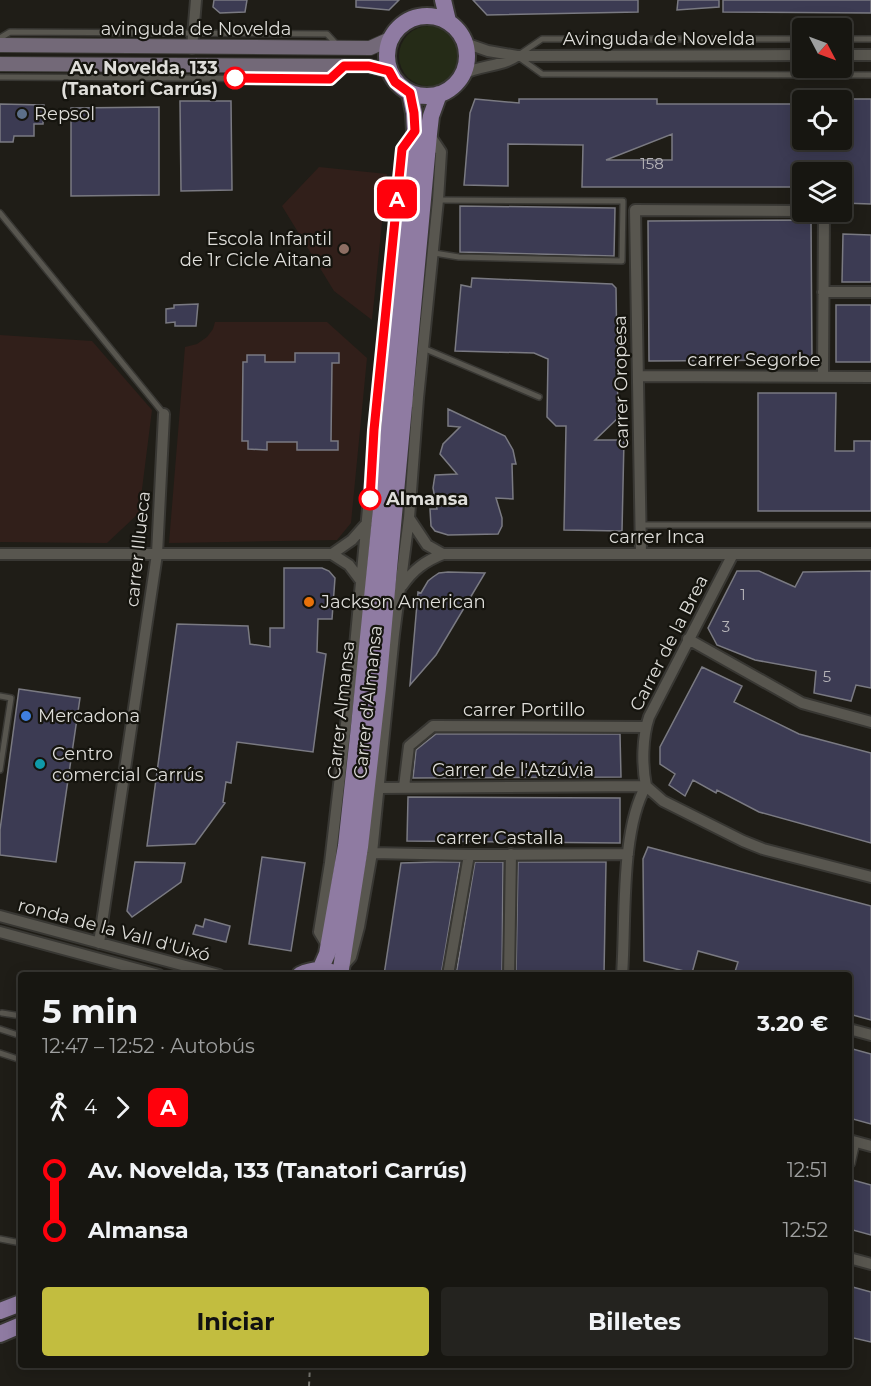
<!DOCTYPE html>
<html lang="es">
<meta charset="utf-8">
<style>
body{margin:0;font-family:Montserrat,sans-serif;background:#24231f;color:#f1f3f6;height:100vh;display:flex;flex-direction:column;font-size:22px;white-space:nowrap}
*{box-sizing:border-box;margin:0}
p{font-size:20px;color:#9e9f9f}
.icon{flex:none;width:33px;height:33px;fill:none;stroke:currentColor;stroke-width:2;stroke-linecap:round;stroke-linejoin:round}
.map{position:relative;flex:1;overflow:hidden}
.sheet{position:absolute;left:18px;top:972px;width:834px;height:396px;display:flex;flex-direction:column;background:#171611;border-radius:6px;box-shadow:0 3px 15px #0003,0 0 0 2px #363531}
.sheet>*{flex:none}
.badge{padding:0 12px;border-radius:9px;font-size:21px;line-height:39px}
.needle{width:39px;rotate:131deg}
.tools{position:absolute;left:792px;top:18px;display:grid;gap:12px}
.tools a{display:grid;place-items:center;width:60px;height:60px;border-radius:6px;background:#171611;box-shadow:0 3px 15px #0003,0 0 0 2px #363531;font-size:30px}
.map>.badge{position:absolute;translate:-50% -50%;box-shadow:0 0 0 3px #fff}
.legs{display:flex;align-items:center;gap:9px;height:66px;padding:0 24px;font-size:20px}
.legs p{margin-inline-start:auto}
.summary{display:flex;align-items:center;justify-content:space-between;height:102px;padding:0 24px}
h1{font-size:33px;font-weight:700;line-height:45px}
.button{display:flex;gap:12px;margin-top:auto;padding:12px 24px}
.button a{flex:1;height:69px;border-radius:6px;background:#c2bd3f;color:#111;font-size:24px;font-weight:700;line-height:69px;text-align:center}
.button a+a{background:#24231f;color:#f1f3f6}
ul{padding:0 24px;list-style:none}
li{display:flex;align-items:center;gap:21px;height:60px;font-size:22px}
li i{display:grid;place-items:center;width:9px;height:100%;margin:0 8px;background:currentColor}
li i::after{content:'';width:15px;height:15px;margin:-8px;border:4px solid;border-radius:50%;background:#171611}
li p{margin-inline-start:auto}
li:first-child i{background:linear-gradient(#0000 50%,currentColor 0)}
li:last-child i{background:linear-gradient(currentColor 50%,#0000 0)}
.map>svg:first-child{display:block}
</style>
<div class="map">
<svg width="871" height="1386" viewBox="0 0 871 1386">
<rect width="100%" height="100%" fill="#1f1d17"/>
<path fill="#311f1a" d="M319 167 387 174 372 320 334 291 282 206Z
M215 322H327L367 358 351 523 337 540 169 543 185 347 197 344 207 337 213 329Z
M0 335 92 341 152 410 139 513 107 543 0 542Z"/>
<path fill="#252b17" d="M399 56a30 30 0 1 1 60 0a30 30 0 1 1-60 0Z"/>
<path fill="#3c3b53" stroke="#7a7a82" stroke-width="1.5" fill-rule="evenodd" d="M214 0H247L245 12 220 13 213 7Z
M356 0H399L389 10 356 7Z
M473 0H638V12L487 15Z
M678 0H719V7L677 10Z
M723 0H871V13L723 12Z
M475 99 519 103V99H657V104H802V140H842V99H871V204L842 203V172H802V187H582L583 145 508 144V186L464 185 470 113ZM672 134V160H606Z
M180 101H231L232 190 181 191Z
M0 104 44 105 43 124H34V136H14L13 142H0Z
M159 107V195L71 196V108Z
M460 206 615 208 614 256 460 252Z
M811 220 812 360 649 361 648 221Z
M843 234 871 235V282H842Z
M472 278 612 284 616 288 618 418 595 440H624L622 531 564 530 566 426H556L547 417 548 359 534 353 455 351 461 285 471 287Z
M198 304 196 326H175V322L166 323V309L174 308V305Z
M836 305H871V362H836Z
M295 353H339V363H332L331 441H338V450H297V442H267V450L248 449V441H242L243 362H247V355H265V362H295Z
M758 393H836L835 451H854V441H871V511H758Z
M448 409 505 436 513 450 516 464H512L513 499 496 498 502 518V526L498 534 448 535 435 531 431 526 430 509H437L433 488 435 475 457 474 440 454 443 444 460 427 448 426Z
M284 568H322L329 571 335 578 332 619H318L317 652 326 654 313 752 237 742 231 783 226 782 223 802 225 803 195 844 147 846 177 624 248 626 250 644 270 647V628H284Z
M737 571H759L795 587 803 572 871 571V688L856 685 851 701 814 693 816 671 755 660 717 645 708 628Z
M448 572 485 573 436 655 410 685 418 592 421 593 428 581 433 577 439 573Z
M702 667 742 686 734 702 799 734 871 753V843L759 812 717 790 716 793 693 780 685 796 669 785 675 774 660 764V747Z
M19 689 80 698 56 862 0 855V830Z
M436 734H620L621 777 413 778 416 750Z
M408 797 620 798V843L407 841Z
M648 847 871 906V1020L849 1014V975H734L738 962 698 951 692 973 644 961 643 859Z
M262 857 305 863 291 951 249 944Z
M135 862 185 863 181 882 132 917 127 911Z
M434 862H460L441 975H384L401 863Z
M475 862H503L502 975H456Z
M518 862H606L604 975H516Z
M205 919 230 926 226 942 193 934 196 925 203 927Z
M849 1048 871 1054V1124L849 1118Z
M849 1179 871 1185V1235L849 1229Z
M849 1286 871 1292V1342L849 1337Z"/>
<g fill="none" stroke-linecap="round" stroke-linejoin="round">
<g stroke="#383733" stroke-width="8">
<path id="lane" d="M0 38 10 32 327 34 338 46
M802 39H542L517 56 542 74 871 75
M842 39H871
M0 77 330 79 342 68
M0 213 164 414
M434 253 459 257 622 261 623 201 438 200
M423 348 539 397
M640 525H871
M0 696 11 698 0 770
M2 1013 21 1016
M0 1029 21 1036
M0 1053 21 1060
M849 1163 852 1164 857 1142
M0 1239 21 1243"/>
</g>
<g stroke="#383733" stroke-width="14">
<path id="street" d="M465 43 488 51 517 56 802 55
M192 48 196 0
M842 55H871
M463 74C480 65 501 67 517 56
M823 292H871
M638 376 871 377
M823 377 824 212
M415 403 418 398 438 200 441 152 429 134
M0 554H332
M443 554H871
M641 554 635 210 802 211
M733 554 649 717C642 738 642 765 646 786L663 801 743 841 763 849 871 877
M361 581 349 565 332 554 352 540 367 523
M402 586C413 570 425 561 443 554L427 545 409 518
M688 639 802 703 871 722
M404 787 409 746 433 726 645 727
M379 788 646 786
M372 853 469 855 628 854
M0 916 219 975
M0 932 159 975
M99 943 157 554 164 414
M328 947 319 932 330 863 355 646 402 149 413 134
M343 966 351 957 359 927 372 853 394 634 409 518 418 398
M448 975 469 855
M509 975 511 854
M622 975C626 922 620 831 646 786
M849 1029 871 1035
M849 1140 871 1146
M849 1258 871 1264"/>
</g>
<g stroke="#383733" stroke-width="16">
<path id="secondary" d="M0 45 370 48 390 39
M0 64 369 66 389 71"/>
</g>
<g stroke="#383733" stroke-width="20">
<path id="primary" d="M443 0 448 21
M387 56a40 40 0 1 1 80 0a40 40 0 1 1-80 0Z
M320 970 327 954 346 846 358 736 392 400 415 131 414 113 410 93
M300 975C310 970 320 969 331 972
M340 975 360 847 378 688 429 134 431 116 439 94
M0 1311 21 1303
M0 1334 21 1325"/>
</g>
<path stroke="#787771" stroke-width="2" stroke-dasharray="4.5 4.5" stroke-linecap="butt" d="M309 1386 310 1365"/>
<use href="#lane" stroke="#58564f" stroke-width="5"/>
<use href="#street" stroke="#58564f" stroke-width="10"/>
<use href="#secondary" stroke="#736978" stroke-width="14"/>
<use href="#primary" stroke="#8f7ba2" stroke-width="16"/>
</g>
<g fill="none" stroke-linecap="round" stroke-linejoin="round">
<g stroke="#fff" stroke-width="14">
<path id="line-1" d="M235 78 330 79 344 66H369L389 71 395 82 410 93 414 113 415 131 402 149 374 430 370 499"/>
</g>
<use href="#line-1" stroke="#ff010c" stroke-width="9"/>
</g>
<g fill="#fff" stroke="#ff010c" stroke-width="3">
<circle cx="235" cy="78" r="10"/>
<circle cx="370" cy="499" r="10"/>
</g>
<circle fill="#5c6f8a" stroke="#15140e" stroke-width="2" cx="22" cy="114" r="6"/>
<circle fill="#8d6e63" stroke="#15140e" stroke-width="2" cx="344" cy="249" r="6"/>
<circle fill="#e8710a" stroke="#15140e" stroke-width="2" cx="309" cy="602" r="6"/>
<circle fill="#3f7fe0" stroke="#15140e" stroke-width="2" cx="26" cy="716" r="6"/>
<circle fill="#0f9aa8" stroke="#15140e" stroke-width="2" cx="40" cy="764" r="6"/>
<g text-anchor="middle" dominant-baseline="central" stroke-width="4.5" stroke-linejoin="round" paint-order="stroke">
<g font-size="15" fill="#b6b4b8">
<text x="652" y="163">158</text>
<text x="743" y="594">1</text>
<text x="726" y="626">3</text>
<text x="827" y="676">5</text>
</g>
<g font-size="18" fill="#deddd9" stroke="#15140e">
<text x="196" y="29">avinguda de Novelda</text>
<text x="659" y="39">Avinguda de Novelda</text>
<text x="754" y="360">carrer Segorbe</text>
<text transform="translate(621 382) rotate(-91)">carrer Oropesa</text>
<text x="657" y="537">carrer Inca</text>
<text transform="translate(138 549) rotate(-84)">carrer Illueca</text>
<text transform="translate(669 643) rotate(-63)">Carrer de la Brea</text>
<text transform="translate(368 702) rotate(-84)">Carrer d'Almansa</text>
<text transform="translate(341 710) rotate(-84)">Carrer Almansa</text>
<text x="524" y="710">carrer Portillo</text>
<text x="513" y="770">Carrer de l'Atzúvia</text>
<text x="500" y="838">carrer Castalla</text>
<text transform="translate(114 930) rotate(15)">ronda de la Vall d'Uixó</text>
</g>
<g font-size="18" font-weight="bold" fill="#deddd9" stroke="#15140e" text-anchor="end">
<text x="218" y="68">Av. Novelda, 133<tspan x="218" dy="21">(Tanatori Carrús)</tspan></text>
<text x="386" y="499" text-anchor="start">Almansa</text>
</g>
<g font-size="18" fill="#deddd9" stroke="#15140e" text-anchor="start">
<text x="34" y="114">Repsol</text>
<text x="332" y="239" text-anchor="end">Escola Infantil<tspan x="332" dy="21">de 1r Cicle Aitana</tspan></text>
<text x="321" y="602">Jackson American</text>
<text x="38" y="716">Mercadona</text>
<text x="52" y="754">Centro<tspan x="52" dy="21">comercial Carrús</tspan></text>
</g>
</g>
</svg>
<div class="tools">
<a><svg class="needle" viewBox="-14 -14 28 28"><path d="M0-13l5 13h-10z" fill="#e53935"/><path d="M0 13l5-13h-10z" fill="#9e9f9f"/></svg></a>
<a><svg class="icon" aria-label="locate" viewBox="0 0 24 24"><circle cx="12" cy="12" r="6"/><path d="M12 2v4M12 18v4M2 12h4M18 12h4"/></svg></a>
<a><svg class="icon" aria-label="layers" viewBox="0 0 24 24"><path d="M12 4l9 5-9 5-9-5zM3 14l9 5 9-5"/></svg></a>
</div>
<b class="badge" style="left:397px;top:199px;background:#ff010c;color:#fff">A</b>
<section class="sheet">
<div class="summary"><div><h1>5 min</h1><p>12:47 – 12:52 · Autobús</p></div><b>3.20 €</b></div>
<div class="legs"><svg class="icon" aria-label="walk" viewBox="0 0 24 24"><circle cx="13" cy="4" r="2"/><path d="M13 8l-2 6 4 7M11 14l-3 7M7 12l3-4h3l4 4"/></svg>4<svg class="icon" aria-label="forward" viewBox="0 0 24 24"><path d="M9 5l7 7-7 7"/></svg><b class="badge" style="background:#ff010c;color:#fff">A</b></div>
<ul>
<li><i style="color:#ff010c"></i><b>Av. Novelda, 133 (Tanatori Carrús)</b><p>12:51</p></li>
<li><i style="color:#ff010c"></i><b>Almansa</b><p>12:52</p></li>
</ul>
<div class="button"><a>Iniciar</a><a>Billetes</a></div>
</section>
</div>
